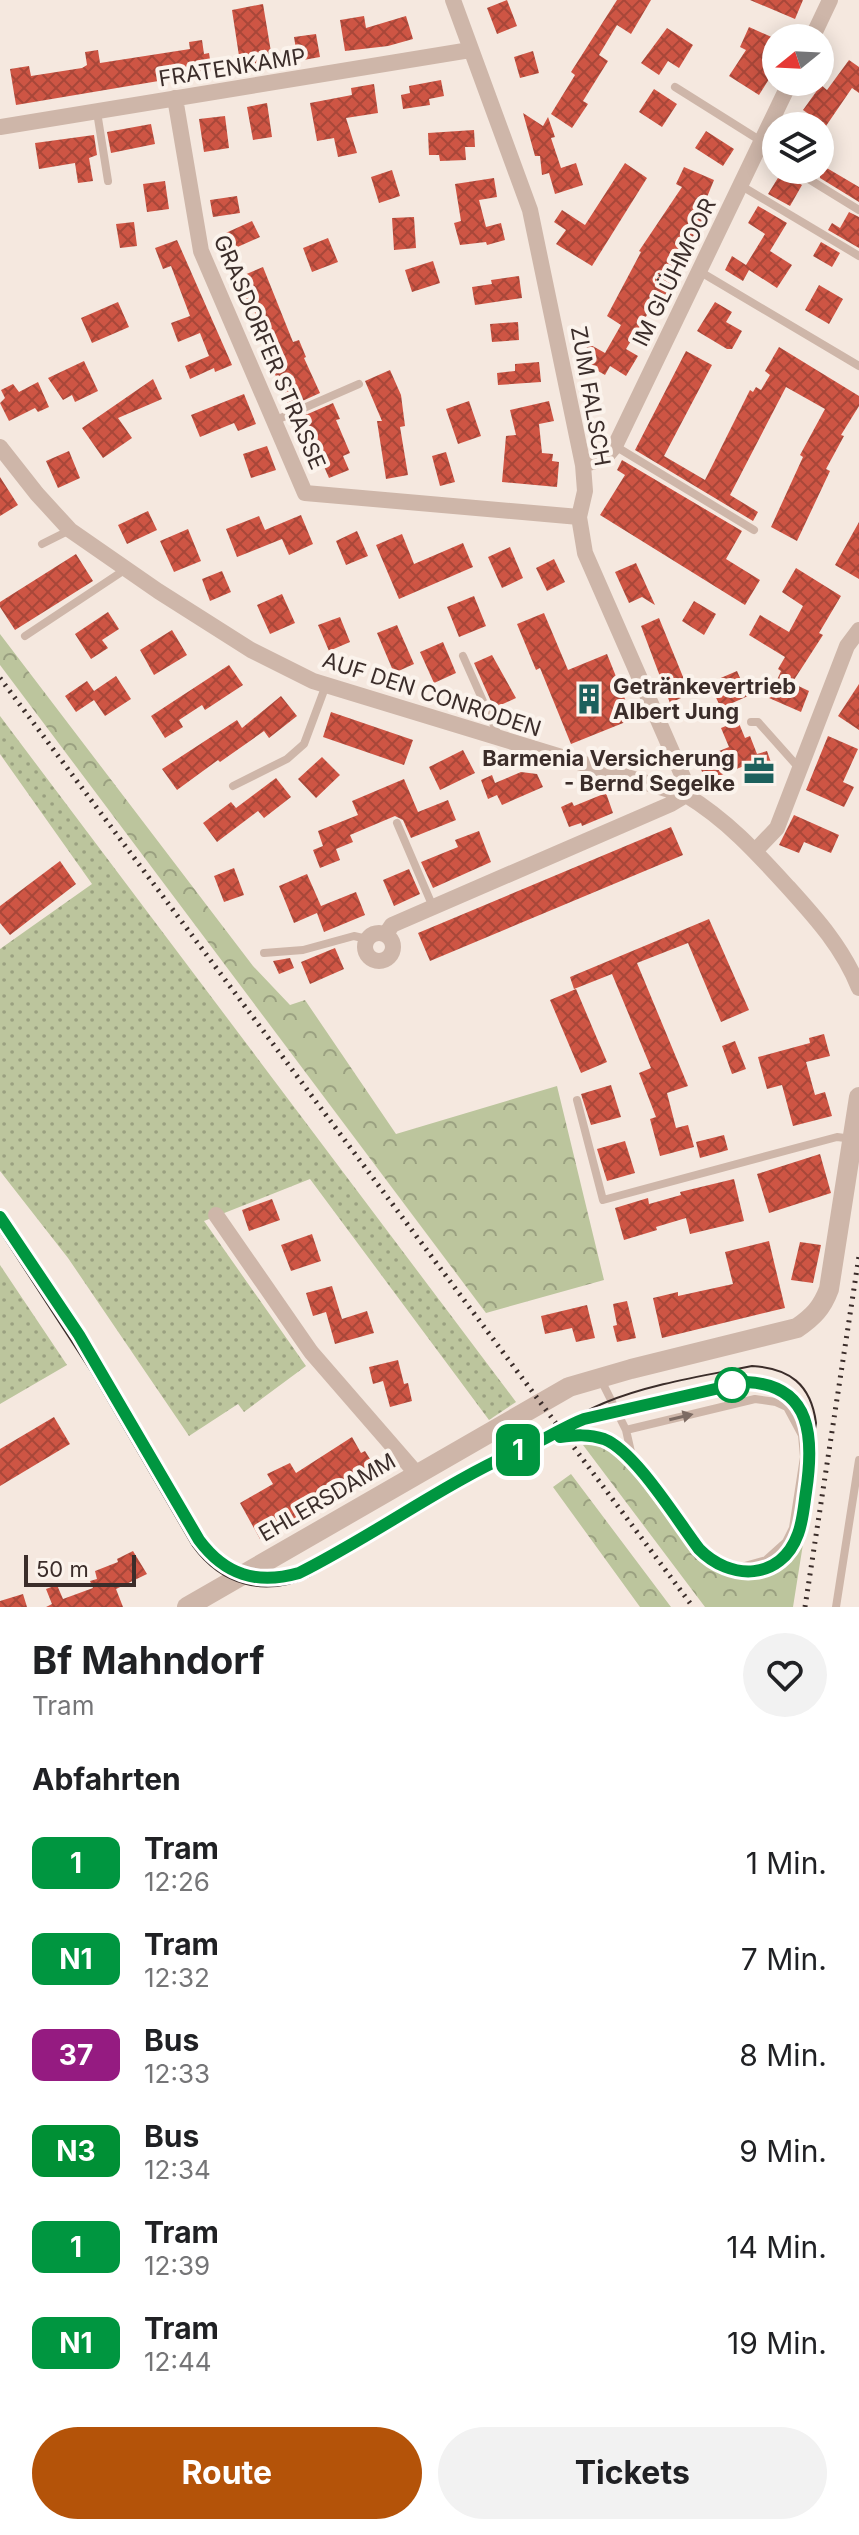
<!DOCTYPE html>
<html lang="de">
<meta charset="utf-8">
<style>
body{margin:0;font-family:Inter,sans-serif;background:#f2f2f2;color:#202124;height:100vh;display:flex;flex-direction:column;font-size:30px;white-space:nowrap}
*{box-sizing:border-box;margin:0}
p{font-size:26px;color:#757577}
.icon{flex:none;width:44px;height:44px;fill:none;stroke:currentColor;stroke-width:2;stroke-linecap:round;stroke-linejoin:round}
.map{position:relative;height:1607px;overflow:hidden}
.side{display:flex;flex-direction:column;background:#fff;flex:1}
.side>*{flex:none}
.badge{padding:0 16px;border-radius:12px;font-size:28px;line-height:52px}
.needle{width:52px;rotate:252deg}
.fabs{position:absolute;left:762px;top:24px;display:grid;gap:16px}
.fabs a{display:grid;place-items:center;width:72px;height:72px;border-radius:50%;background:#fff;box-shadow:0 4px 20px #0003;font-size:40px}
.scale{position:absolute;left:24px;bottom:20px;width:112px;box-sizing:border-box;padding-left:8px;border:4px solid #3b2d2a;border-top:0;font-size:22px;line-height:28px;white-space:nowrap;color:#3b2d2a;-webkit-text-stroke:6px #fbf3ec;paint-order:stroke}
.map>.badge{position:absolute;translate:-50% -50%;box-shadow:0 0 0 4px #fff}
h2{padding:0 32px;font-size:30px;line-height:72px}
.round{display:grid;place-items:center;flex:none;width:84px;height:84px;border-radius:42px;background:#f2f2f2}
.head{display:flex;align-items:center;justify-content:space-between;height:136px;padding:0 32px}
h1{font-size:38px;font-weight:700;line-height:60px}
.cta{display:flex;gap:16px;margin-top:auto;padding:16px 32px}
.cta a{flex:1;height:92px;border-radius:48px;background:#b45309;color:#fff;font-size:32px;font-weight:700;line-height:92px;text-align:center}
.cta a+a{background:#f2f2f2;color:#202124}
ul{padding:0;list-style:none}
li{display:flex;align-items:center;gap:24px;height:96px;padding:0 32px}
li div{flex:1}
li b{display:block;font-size:30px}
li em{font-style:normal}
li .badge{min-width:88px;font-weight:700;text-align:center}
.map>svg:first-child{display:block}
</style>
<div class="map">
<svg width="859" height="1607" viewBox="0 0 859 1607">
<defs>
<pattern id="grass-dots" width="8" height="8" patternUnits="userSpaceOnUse" patternTransform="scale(2)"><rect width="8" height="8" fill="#bcc59d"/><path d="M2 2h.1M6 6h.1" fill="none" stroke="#9aa080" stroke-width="1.8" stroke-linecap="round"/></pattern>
<pattern id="forest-crowns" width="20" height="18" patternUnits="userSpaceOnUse" patternTransform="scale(2)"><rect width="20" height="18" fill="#bcc59d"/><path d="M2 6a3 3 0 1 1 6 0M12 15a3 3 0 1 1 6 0" fill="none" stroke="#9aa080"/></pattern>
<pattern id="building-cross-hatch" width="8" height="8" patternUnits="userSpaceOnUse" patternTransform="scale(2)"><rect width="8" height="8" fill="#ce5544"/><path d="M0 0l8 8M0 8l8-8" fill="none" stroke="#a84739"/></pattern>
</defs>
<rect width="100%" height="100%" fill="#f5e8df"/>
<path fill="url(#grass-dots)" d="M0 716 516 1402 489 1420 310 1179 204 1221 306 1366 244 1412 238 1404 189 1436 68 1258 0 1171V949L92 884 0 754Z
M0 1265 67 1365 0 1404Z"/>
<path fill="url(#forest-crowns)" d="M0 634 253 966 290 1005 305 1000 396 1134 557 1086 604 1280 486 1313 0 665Z
M592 1443 605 1445 617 1452 693 1553C734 1592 767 1583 803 1544L793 1607H705L583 1445Z
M571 1474 671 1607H640L553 1487Z"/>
<path fill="url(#building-cross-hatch)" d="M507 0 517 26 497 34 487 8Z
M617 0H651L631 34 617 25 599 55 608 61 583 101 588 104 572 128 551 114 575 75 571 72Z
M750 0H803L795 19Z
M263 4 273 64 241 69 232 10Z
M364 16 366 28 406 16 413 39 388 46 345 51 340 20Z
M749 27 776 39V68L759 95 729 76 746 50 740 47Z
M667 28 693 45 679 68 668 61 659 75 641 63Z
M316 34 320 57 298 61 294 37Z
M202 40 204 54 209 53 212 72 16 105 10 69 29 66 31 76 82 68 87 65 85 52 98 50 100 63 190 49 189 42Z
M533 51 539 73 520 78 514 57Z
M849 60 859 67V93L852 88 826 126 803 110 821 85 827 90Z
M441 80 444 96 429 99 430 105 403 109 401 95 410 93 409 86Z
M374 84 378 113 346 118 357 153 338 157 334 138 317 141 310 103 352 95 351 88Z
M654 89 677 104 662 127 639 112Z
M267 103 272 137 253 140 247 107Z
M523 113 543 126 548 117 555 137 551 138 561 168 576 163 583 185 555 194 549 173 542 175 540 156H535Z
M225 116 229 148 204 152 199 119Z
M151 124 155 144 111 153 107 132Z
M474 130 475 147H465L466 160 440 161 439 155H429L428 133Z
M706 131 734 149 723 166 695 148Z
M94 135 97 155 89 158 93 181 78 183 75 163 39 169 35 143Z
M625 163 647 178 592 266 556 244 566 230 554 222 562 210 585 225Z
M820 164 859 187V202L820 178Z
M684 167 714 180 701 212 706 215 666 281 677 287 667 308 655 302 626 349 638 356 626 376 610 366 605 375 579 360 589 344 605 353 621 325 607 316 641 252 639 251 682 187 676 184Z
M392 170 400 196 379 203 371 177Z
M781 173 802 185 790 206 768 194Z
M494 178 497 197 479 200 486 227 501 223 505 240 487 245 486 242 460 245 454 223 461 221 455 184Z
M165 181 169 209 147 212 143 184Z
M237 196 240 213 213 217 210 200Z
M758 206 787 223 770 251 792 265 777 288 749 270 743 281 725 270 732 256 746 265 765 234 748 223Z
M849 212 859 217V248L828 230 832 223 840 228Z
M414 217 416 248 394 250 392 218Z
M252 221 260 237 224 253 217 237Z
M134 222 137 246 120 248 116 224Z
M328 238 338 262 312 272 303 248Z
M177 240 232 365 215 372 214 368 190 379 185 366 209 356 200 333 178 342 171 323 190 316 171 266 163 269 155 248Z
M821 242 840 253 832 267 813 256Z
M433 261 440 283 412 292 405 270Z
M263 267 293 342 299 340 306 357 304 358 320 393 289 407 266 353 269 352 250 299 247 301 237 278Z
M519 276 522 298 475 305 472 287 492 284 491 280Z
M819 285 843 299 829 324 805 310Z
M118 302 129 327 92 343 81 318Z
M715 302 732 312 726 322 742 331 732 349H727L697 331Z
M518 322 519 340 492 342 490 324Z
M779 347 859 396V406L841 435 844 436 826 469 830 471 797 541 771 527 803 457 800 455 825 409 786 387 730 495 758 512 753 521 635 450 686 351 712 365 664 456 705 480 750 390 753 392 756 387 761 390 770 375 765 371Z
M84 361 98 391 75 402 72 395 63 400 48 378Z
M539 362 541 382 498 385 497 373 515 371V364Z
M390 370 401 395 405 426 400 427 408 475 386 479 377 421H382L365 381Z
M153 379 162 399 118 418 132 438 103 458 82 428Z
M38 382 49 407 38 412 35 408 9 421 0 403 5 398 1 390 13 384 19 392Z
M244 394 256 424 238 431 234 423 200 437 191 415Z
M469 401 481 436 458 444 446 409Z
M549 401 554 421 539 424 542 453 553 454 552 461 559 462 557 487 502 482 506 436 516 435 510 410Z
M333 403 340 419 336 420 350 453 343 456 349 470 329 478 309 432 301 435 294 420Z
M267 446 276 470 251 478 243 454Z
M69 451 80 478 58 488 46 461Z
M446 452 455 482 440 486 432 456Z
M622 460 742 531 726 559 760 580 745 605 600 515 625 475 617 470Z
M0 477 18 505 0 516Z
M148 511 157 530 127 544 118 525Z
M301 515 313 544 289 555 282 539 237 557 226 529 259 516 265 530Z
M859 522V579L835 565Z
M188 529 201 561 174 572 160 541Z
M357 531 368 556 346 565 336 541Z
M402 534 414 564 463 543 473 567 399 599 376 545Z
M510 547 523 578 502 588 488 557Z
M76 554 93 581 15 630 0 607V602Z
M554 559 565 582 547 591 536 568Z
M636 563 655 605 642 597 629 603 615 572Z
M796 568 841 596 819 633 823 635 792 683 809 691 801 712 769 698 781 671 778 669 785 657 749 635 760 615 789 632 803 606 782 592Z
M222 571 231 592 210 601 202 579Z
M282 594 295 623 270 634 257 605Z
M474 596 486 626 459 637 447 607Z
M694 601 716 614 704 635 682 621Z
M108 612 119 629 102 640 108 648 91 659 75 634Z
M544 613 568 670 607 654 633 719 571 744 540 668 536 670 517 624Z
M340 617 350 642 329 651 318 625Z
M659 618 690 694 670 703 641 626Z
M397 625 414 664 394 673 377 633Z
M172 630 187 655 154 675 140 650Z
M443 642 456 673 434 683 420 652Z
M492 655 516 698 494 708 474 663Z
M229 665 243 685 205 710 202 705 179 720 183 727 165 738 151 716Z
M737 671 748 696 721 708 709 683Z
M116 676 131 699 105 716 94 700 76 712 65 696 87 681 94 691Z
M859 684V730L838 716Z
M281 696 297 716 269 738 264 731 220 762 218 760 177 790 162 769 237 720 242 728Z
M331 712 413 740 404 765 323 737Z
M738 721 745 738 750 736 757 754 767 751 774 771 749 780 744 766 706 781 697 760 729 747 721 728Z
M828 736 858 749 843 782 854 787 844 807 806 790Z
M463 750 475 773 440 790 429 767Z
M322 757 340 775 316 798 298 779Z
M521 772 537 774 543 787 502 805 497 795 488 799 481 780 492 775 495 783Z
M276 778 291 797 264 818 258 811 217 842 203 823 231 802 236 808Z
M404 779 418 812 448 800 456 820 411 838 403 820 395 816 350 835 353 842 336 849 340 860 320 868 313 850 323 846 318 831 358 815 352 801Z
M606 793 613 813 582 826 581 823 569 827 561 807 572 802 574 806Z
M794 815 839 835 831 853 804 842 799 853 779 845Z
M671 827 683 855 430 961 418 933Z
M479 831 491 862 433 888 421 862 458 847 455 840Z
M60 861 76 884 10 935 0 923V906Z
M234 868 244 895 224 902 214 876Z
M409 869 420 894 394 906 383 880Z
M307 874 321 906 356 892 365 915 324 932 317 913 294 923 279 886Z
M709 919 749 1010 721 1022 688 943 637 963 688 1086 667 1093 676 1128 688 1125 694 1147 660 1156 650 1119 656 1117 639 1073 651 1068 612 974 574 989 570 977Z
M335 948 344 969 310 984 301 962Z
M290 958 294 968 279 974 273 961Z
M576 989 607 1062 581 1073 550 1000Z
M824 1034 830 1056 806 1062 815 1095 825 1092 832 1116 793 1126 782 1085 767 1089 758 1057 810 1043 809 1038Z
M735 1041 746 1069 732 1074 722 1046Z
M611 1085 621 1117 591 1125 581 1094Z
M724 1135 728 1150 700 1158 696 1142Z
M625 1141 635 1173 607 1181 597 1149Z
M820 1154 831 1193 769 1213 757 1174Z
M734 1179 744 1221 690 1234 686 1218 656 1227 657 1230 624 1240 615 1208 648 1198 649 1204 681 1195 680 1192Z
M272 1199 280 1220 249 1231 242 1210Z
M312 1234 321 1261 291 1271 281 1245Z
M769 1241 785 1308 662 1338 653 1298 678 1292V1296L733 1284 725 1252Z
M800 1242 821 1245 813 1283 791 1280Z
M332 1286 342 1319 367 1311 374 1333 335 1344 326 1312 313 1316 306 1293Z
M627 1301 636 1338 617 1342 613 1326 617 1325 613 1304Z
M587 1305 595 1338 576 1342 572 1328 545 1334 541 1316Z
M398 1360 404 1384 408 1383 412 1401 390 1407 383 1381 373 1384 369 1367Z
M54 1417 70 1444 0 1486V1449Z
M352 1437 361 1453 365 1451 375 1467 318 1504 320 1506 260 1539 240 1503 273 1484 267 1474 290 1463 296 1473Z
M133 1551 147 1574 116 1589 123 1607H46L52 1604 46 1589 57 1585 63 1599 93 1588 90 1581 97 1579 95 1571 118 1562 117 1559Z
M23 1594 27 1607H0V1601Z"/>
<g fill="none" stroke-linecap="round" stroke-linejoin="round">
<path stroke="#ceb6a9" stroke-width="8" d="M675 87 761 141
M97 112 108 181
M758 148 776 159
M794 170 859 210
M740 185 859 256
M699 271 859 366
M274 421 359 384
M615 446 754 530
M42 544 70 530
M25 636 126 569
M463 656 499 737
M751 722H758L799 768
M233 786 287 759 304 744 326 685
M397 823 433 907
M264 953 303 950 354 936 367 939
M577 1100 603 1200 837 1137 853 1139
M600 1378 626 1430 633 1461 699 1549 717 1561 741 1567 766 1560 786 1542 793 1528 804 1457 802 1435 787 1407 776 1402 755 1399 626 1430
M836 1607 859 1460"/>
<path stroke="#ceb6a9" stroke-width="16" d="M453 0 530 210 583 465 585 491 579 517 585 553 683 777 686 795
M812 38 830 0
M175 98 201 251 305 493 579 517
M0 127 470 50
M0 447 37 494 70 530 158 591 251 650 313 681 686 795C727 820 756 852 788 887 817 919 843 948 859 988
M583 465 605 458 615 446 790 82
M756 850 777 828 847 646 859 630
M365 947a14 14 0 1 1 28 0a14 14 0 1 1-28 0Z
M386 934 392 925 671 804 686 795
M216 1215 311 1352 416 1473"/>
<path stroke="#ceb6a9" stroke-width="20" d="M187 1607 569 1387 631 1369 797 1328C813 1317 822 1308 829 1289L859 1097"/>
<path stroke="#3b2d2a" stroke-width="2" d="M0 1217 79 1335 199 1540C225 1575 257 1585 299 1573L502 1456C532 1443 573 1427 605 1440 636 1453 678 1520 699 1549 714 1564 730 1575 753 1571 795 1563 800 1527 806 1491 809 1468 812 1446 816 1423 811 1384 789 1368 752 1366 703 1376 650 1384 604 1403 568 1418 533 1444 499 1464 436 1502 373 1539 310 1576 265 1597 222 1586 193 1546L91 1371 0 1231
M588 1419 746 1382C779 1383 802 1400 809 1434"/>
<path stroke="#3b2d2a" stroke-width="5" stroke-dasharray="2 6" stroke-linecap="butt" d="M0 678 693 1607
M805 1607 859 1256"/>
</g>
<defs><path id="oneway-solid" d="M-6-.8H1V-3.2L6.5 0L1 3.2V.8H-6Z" transform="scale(2)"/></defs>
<use fill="#7d6b63" href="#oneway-solid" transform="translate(681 1417) rotate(-13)"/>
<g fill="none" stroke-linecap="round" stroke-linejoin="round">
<g stroke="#fff" stroke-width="18">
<path id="line" d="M0 1217 79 1335 199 1540C225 1575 257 1585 299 1573 377 1534 448 1480 529 1446 549 1438 563 1427 584 1419L746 1382C813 1385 814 1439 806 1492 804 1505 803 1521 798 1534 781 1581 730 1581 699 1549 677 1520 635 1451 604 1439 589 1434 575 1435 560 1437"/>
</g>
<use href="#line" stroke="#009640" stroke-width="12"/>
</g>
<defs>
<g id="building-bare" transform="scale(2.4)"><path d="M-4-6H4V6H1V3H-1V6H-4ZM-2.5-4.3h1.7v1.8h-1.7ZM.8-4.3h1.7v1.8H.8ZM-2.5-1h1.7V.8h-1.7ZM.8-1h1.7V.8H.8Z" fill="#1c605c" stroke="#fbf3ec" stroke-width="2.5" paint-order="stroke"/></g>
<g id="office-bare" transform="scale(2.4)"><path d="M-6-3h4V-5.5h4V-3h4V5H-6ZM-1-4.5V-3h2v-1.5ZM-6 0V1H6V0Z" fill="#1c605c" stroke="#fbf3ec" stroke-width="2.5" paint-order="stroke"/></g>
</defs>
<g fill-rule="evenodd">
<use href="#building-bare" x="589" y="699"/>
<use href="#office-bare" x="759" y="771"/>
</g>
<circle fill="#fff" stroke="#009640" stroke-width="4" cx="732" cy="1385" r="16"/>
<g text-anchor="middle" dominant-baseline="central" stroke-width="8" stroke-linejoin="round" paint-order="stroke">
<g font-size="22" fill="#3b2d2a" stroke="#fbf3ec">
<text transform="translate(232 67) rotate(-9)">FRATENKAMP</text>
<text transform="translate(674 272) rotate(-64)">IM GLÜHMOOR</text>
<text transform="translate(270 352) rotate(67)">GRASDORFER STRASSE</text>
<text transform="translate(591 396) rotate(80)">ZUM FALSCH</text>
<text transform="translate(432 694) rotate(18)">AUF DEN CONRODEN</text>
<text transform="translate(327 1497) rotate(-30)">EHLERSDAMM</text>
</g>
<g font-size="22" font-weight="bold" fill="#3b2d2a" stroke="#fbf3ec" text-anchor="start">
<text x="613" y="686">Getränkevertrieb<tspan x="613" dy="25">Albert Jung</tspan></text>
<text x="735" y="758" text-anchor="end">Barmenia Versicherung<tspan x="735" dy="25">- Bernd Segelke</tspan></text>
</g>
</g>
</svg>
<div class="fabs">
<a><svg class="needle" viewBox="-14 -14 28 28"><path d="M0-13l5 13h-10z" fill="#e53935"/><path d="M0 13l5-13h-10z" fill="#757577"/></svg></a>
<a><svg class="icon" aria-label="layers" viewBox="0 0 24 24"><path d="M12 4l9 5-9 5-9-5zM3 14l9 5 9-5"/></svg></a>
</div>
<div class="scale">50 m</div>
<b class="badge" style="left:518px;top:1450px;background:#009640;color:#fff">1</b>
</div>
<section class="side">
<div class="head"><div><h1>Bf Mahndorf</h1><p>Tram</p></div><a class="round"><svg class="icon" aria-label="heart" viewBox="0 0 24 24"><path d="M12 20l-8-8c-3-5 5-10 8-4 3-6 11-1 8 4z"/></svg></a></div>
<h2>Abfahrten</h2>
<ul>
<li><span class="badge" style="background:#009640;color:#fff">1</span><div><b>Tram</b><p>12:26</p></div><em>1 Min.</em></li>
<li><span class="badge" style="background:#009640;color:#fff">N1</span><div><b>Tram</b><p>12:32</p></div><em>7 Min.</em></li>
<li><span class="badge" style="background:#951b81;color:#fff">37</span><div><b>Bus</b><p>12:33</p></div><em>8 Min.</em></li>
<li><span class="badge" style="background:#009035;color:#fff">N3</span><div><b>Bus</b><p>12:34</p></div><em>9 Min.</em></li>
<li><span class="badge" style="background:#009640;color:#fff">1</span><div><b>Tram</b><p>12:39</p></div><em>14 Min.</em></li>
<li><span class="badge" style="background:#009640;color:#fff">N1</span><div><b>Tram</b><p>12:44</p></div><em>19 Min.</em></li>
</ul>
<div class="cta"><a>Route</a><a>Tickets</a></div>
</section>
